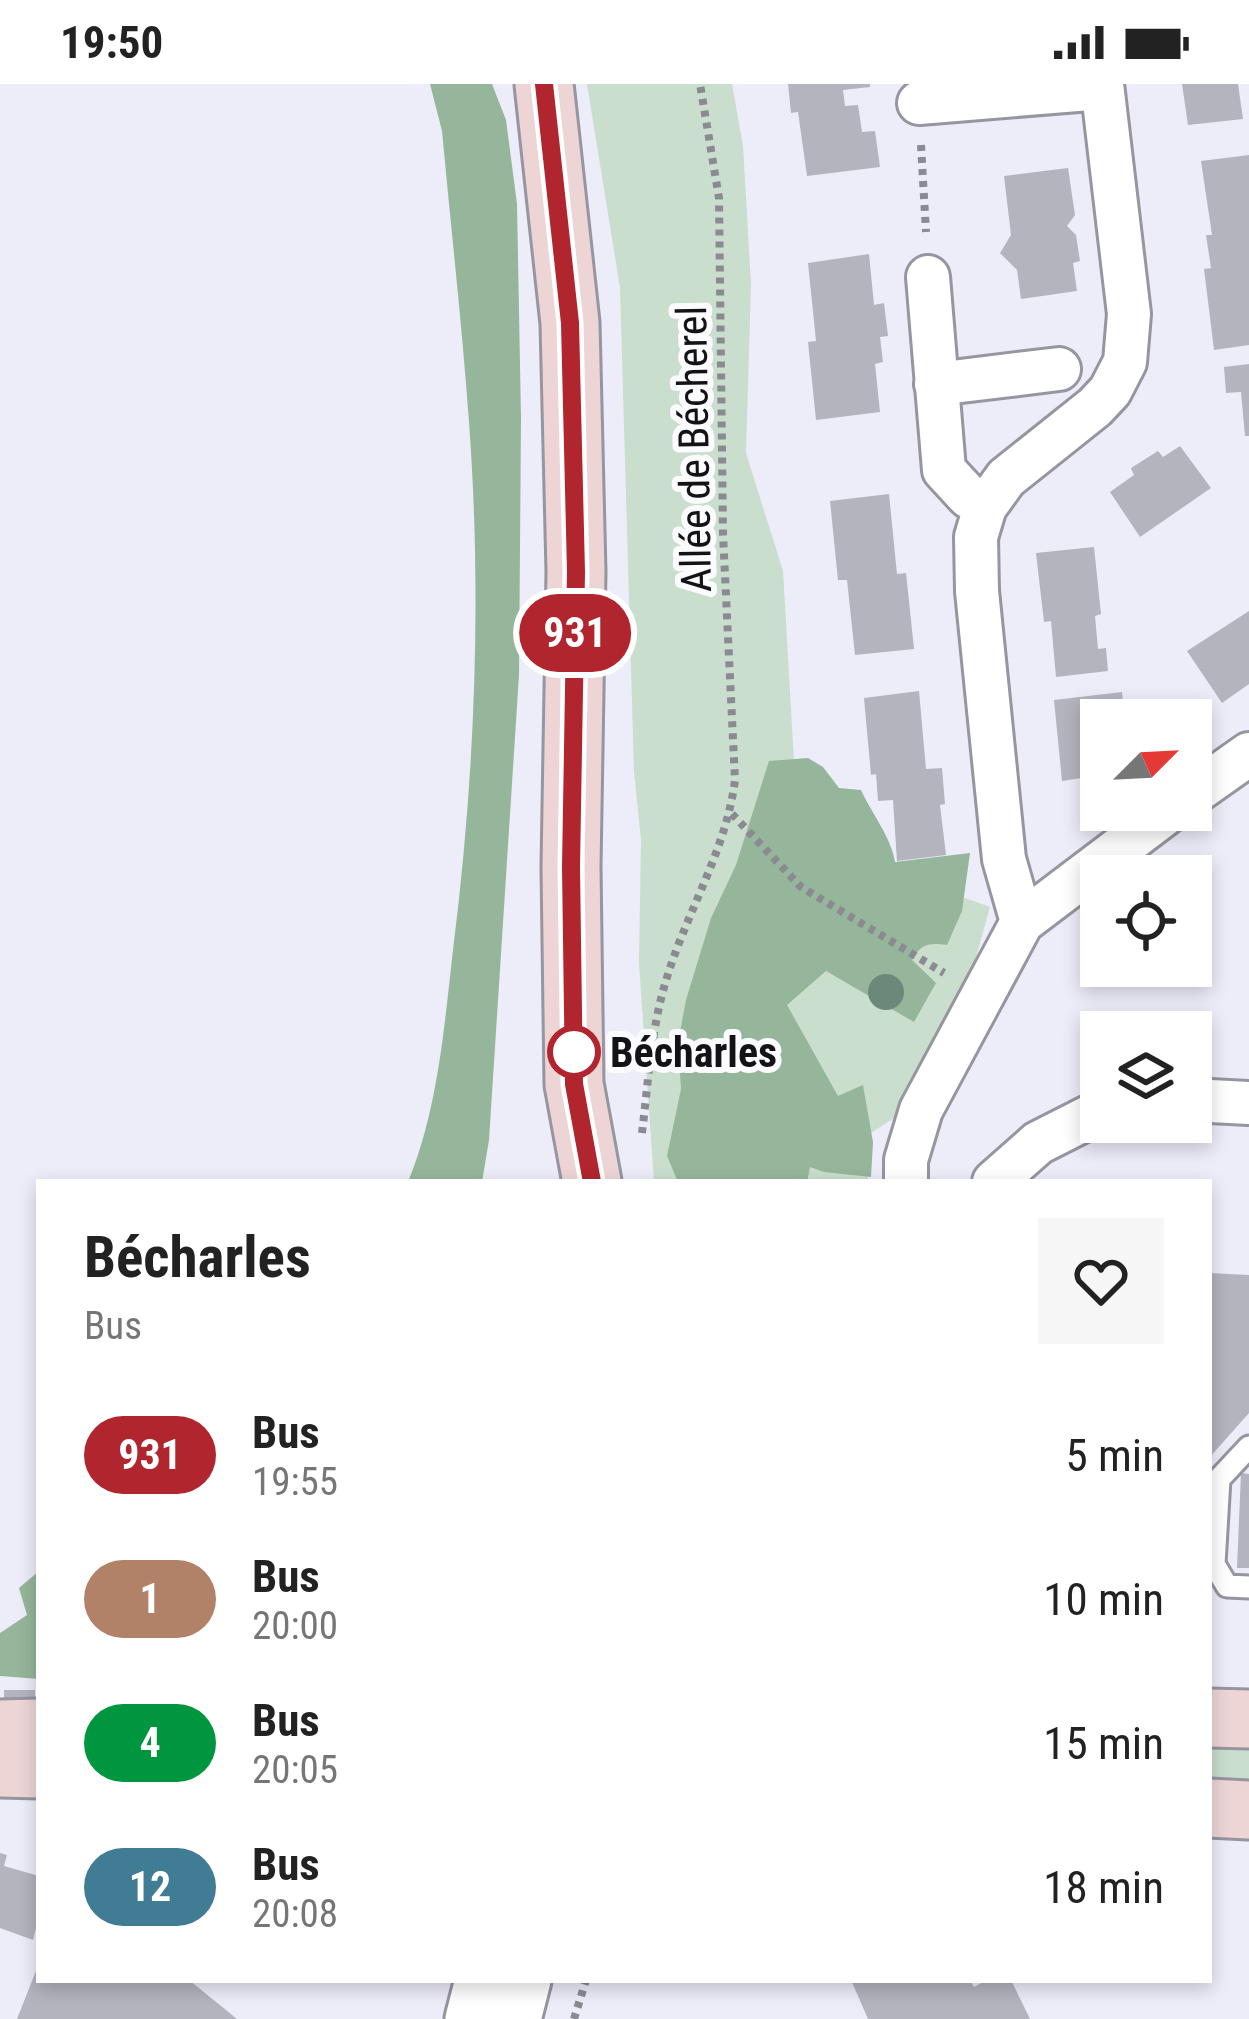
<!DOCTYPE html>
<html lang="fr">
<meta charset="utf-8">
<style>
body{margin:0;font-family:"Roboto Condensed",sans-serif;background:#f6f6f6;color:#222;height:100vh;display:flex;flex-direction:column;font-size:45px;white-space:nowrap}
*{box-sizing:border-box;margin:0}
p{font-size:39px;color:#767676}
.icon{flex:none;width:66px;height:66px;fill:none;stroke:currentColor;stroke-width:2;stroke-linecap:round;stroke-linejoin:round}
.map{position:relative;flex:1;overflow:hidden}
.details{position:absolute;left:36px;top:1095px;width:1176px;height:804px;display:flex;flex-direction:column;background:#fff;border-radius:0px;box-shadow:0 6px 18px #0003}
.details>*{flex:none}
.badge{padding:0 24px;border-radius:39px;font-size:42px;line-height:78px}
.needle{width:78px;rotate:66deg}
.tools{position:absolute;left:1080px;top:615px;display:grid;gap:24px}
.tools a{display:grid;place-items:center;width:132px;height:132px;border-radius:0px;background:#fff;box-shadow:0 6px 18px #0003;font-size:60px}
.map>.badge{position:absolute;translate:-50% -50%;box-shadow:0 0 0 6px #fff}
.round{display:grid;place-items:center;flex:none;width:126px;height:126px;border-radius:0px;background:#f6f6f6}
.summary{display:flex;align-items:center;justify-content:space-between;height:204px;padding:0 48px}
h1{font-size:57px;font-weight:700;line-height:90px}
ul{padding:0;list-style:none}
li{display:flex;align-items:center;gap:36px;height:144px;padding:0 48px}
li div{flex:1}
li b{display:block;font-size:45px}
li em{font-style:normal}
li .badge{min-width:132px;font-weight:700;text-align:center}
.status{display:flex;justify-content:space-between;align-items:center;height:84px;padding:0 60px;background:#fff;direction:ltr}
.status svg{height:33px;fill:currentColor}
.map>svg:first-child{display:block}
</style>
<div class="status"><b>19:50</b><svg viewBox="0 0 49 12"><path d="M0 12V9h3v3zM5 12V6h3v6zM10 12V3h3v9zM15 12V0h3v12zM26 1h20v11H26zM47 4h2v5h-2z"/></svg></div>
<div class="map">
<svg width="1249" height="1935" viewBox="0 0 1249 1935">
<rect width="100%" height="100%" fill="#edecf9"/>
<path fill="#c9decc" d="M587 0H732L743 62 751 200 746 369 783 487 797 729 954 810 990 823 969 899 902 1029 866 1052 868 1098H654L639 879 641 756 634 687 620 204Z
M1209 1661 1249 1663V1697L1209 1694Z"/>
<path fill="#95b69b" d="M430 0H492L506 36 517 120 521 334 519 591 489 1056 482 1098H408C438 1025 444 944 453 866 475 692 482 513 469 338 462 241 451 144 442 47Z
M808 674 823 683 839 704 861 706C872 730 891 753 895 778L970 769 962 827 947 861C928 859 922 859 912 876L936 899 914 938 826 887 787 921 838 1012 863 1001 873 1058 871 1093 824 1088 810 1083 807 1098H678L667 1072 681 1005 678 959 686 916 711 834 736 781 769 677Z
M39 1487V1595L0 1592V1549L27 1531 19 1504Z"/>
<path fill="#b4b4bf" d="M788 0H870V3L843 6 845 22 858 21 862 48 875 47 880 83 807 92 798 28 791 29Z
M1182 0H1238L1243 35 1188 41Z
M1249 71V261L1214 266 1204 185 1211 184 1206 151H1212L1201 77Z
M1068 84 1075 131 1067 142 1076 151 1080 177 1073 179 1077 207 1021 215 1017 186 1000 169 1011 151 1004 92Z
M869 170 874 221 884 219 888 252 880 253 883 278 875 280 880 328 816 336 808 258 816 257 808 179Z
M1249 280V352H1245L1241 308 1226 309 1224 283Z
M1180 362 1211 404 1140 453 1110 408 1134 391 1131 384 1158 367 1163 373Z
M889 410 897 490 906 489 914 565 855 571 847 496H838L830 417Z
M1094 463 1101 530 1095 532 1098 565 1106 564 1108 587 1056 593 1051 537 1044 538 1036 469Z
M1249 527V600L1222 619 1187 567Z
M919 607 926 685 942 684 945 720 940 721 946 771 897 777 893 716 878 717 876 690 871 691 864 614Z
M1122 608 1125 636H1101V691L1062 697 1054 616Z
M1181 620 1189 632 1183 636H1156Z
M1209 1189 1249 1191V1329L1209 1374Z
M1241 1389 1249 1390V1484H1237Z
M4 1606H35V1619H4Z
M0 1769 7 1771 4 1782 39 1792V1833L33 1856 0 1844Z
M39 1879V1896H189L237 1935H17Z
M851 1896H970L974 1903 987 1896H1011L1030 1935H868Z"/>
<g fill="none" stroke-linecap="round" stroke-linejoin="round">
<g stroke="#9695a0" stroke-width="27">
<path id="service" d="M1249 1363 1219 1395 1214 1480 1227 1502 1249 1503"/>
</g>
<g stroke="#9695a0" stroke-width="48">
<path id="minor" d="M919 19 1102 4
M928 193 944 386 968 412 985 423
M936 300 1059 285
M1191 711 1249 670
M1022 838 1004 775 977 507 976 453 985 423 1006 394 1095 323 1110 307 1125 278 1129 230 1102 0
M1191 1016 1249 1019
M906 1098V1076L921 1026 1022 838 1170 726
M994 1098 1038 1059 1101 1027"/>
</g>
<g stroke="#9695a0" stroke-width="57">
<path id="tertiary" d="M471 1935 481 1896
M515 1935 525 1896"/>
</g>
<g stroke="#9695a0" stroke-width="63">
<path id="secondary" d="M544 0 570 239 576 488 571 783 574 1000 592 1098
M1209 1634 1249 1635
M0 1645 39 1644
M0 1684 39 1685
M1209 1724 1249 1726"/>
</g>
<path stroke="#8b8a93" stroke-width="8" stroke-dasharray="6 6" stroke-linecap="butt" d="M921 61 926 148
M732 730 801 803 944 889
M642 1049C648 1000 651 947 665 900 685 830 726 768 735 696L723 450 719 114 700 0
M574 1935 586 1896"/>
<use href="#service" stroke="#fff" stroke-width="21"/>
<use href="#minor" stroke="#fff" stroke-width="42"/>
<use href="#tertiary" stroke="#fff" stroke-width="51"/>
<use href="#secondary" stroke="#edd5d6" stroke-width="57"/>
</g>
<circle fill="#6b887b" cx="886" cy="908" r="18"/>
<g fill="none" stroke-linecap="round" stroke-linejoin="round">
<g stroke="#fff" stroke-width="27">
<path id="line" d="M544 0 570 239 576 488 571 783 574 1000 592 1098"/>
</g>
<use href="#line" stroke="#b0252e" stroke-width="18"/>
</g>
<circle fill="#fff" stroke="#b0252e" stroke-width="6" cx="574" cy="968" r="24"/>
<g text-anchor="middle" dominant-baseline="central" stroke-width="12" stroke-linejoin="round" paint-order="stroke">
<g font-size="42" fill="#131217" stroke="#fbfbfd">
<text transform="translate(694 365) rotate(-91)">Allée de Bécherel</text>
</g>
<g font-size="42" font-weight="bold" fill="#131217" stroke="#fbfbfd" text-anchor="start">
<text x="610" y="968">Bécharles</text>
</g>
</g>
</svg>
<div class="tools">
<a><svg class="needle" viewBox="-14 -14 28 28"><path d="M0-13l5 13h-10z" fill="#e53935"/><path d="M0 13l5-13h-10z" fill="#767676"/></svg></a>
<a><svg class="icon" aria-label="locate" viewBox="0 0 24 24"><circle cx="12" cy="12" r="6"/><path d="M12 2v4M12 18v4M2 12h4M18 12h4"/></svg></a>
<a><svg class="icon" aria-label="layers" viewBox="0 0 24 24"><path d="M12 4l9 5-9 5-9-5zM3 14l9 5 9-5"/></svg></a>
</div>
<b class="badge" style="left:575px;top:549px;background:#b0252e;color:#fff">931</b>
<section class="details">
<div class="summary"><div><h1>Bécharles</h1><p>Bus</p></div><a class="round"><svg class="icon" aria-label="heart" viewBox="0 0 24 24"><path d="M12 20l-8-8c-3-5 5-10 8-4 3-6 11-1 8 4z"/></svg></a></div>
<ul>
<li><span class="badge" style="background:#b0252e;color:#fff">931</span><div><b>Bus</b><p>19:55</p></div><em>5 min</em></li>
<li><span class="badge" style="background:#b18168;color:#fff">1</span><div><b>Bus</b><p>20:00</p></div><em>10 min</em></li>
<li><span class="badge" style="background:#009640;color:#fff">4</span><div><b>Bus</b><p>20:05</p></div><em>15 min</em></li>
<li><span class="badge" style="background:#407c94;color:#fff">12</span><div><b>Bus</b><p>20:08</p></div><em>18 min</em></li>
</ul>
</section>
</div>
